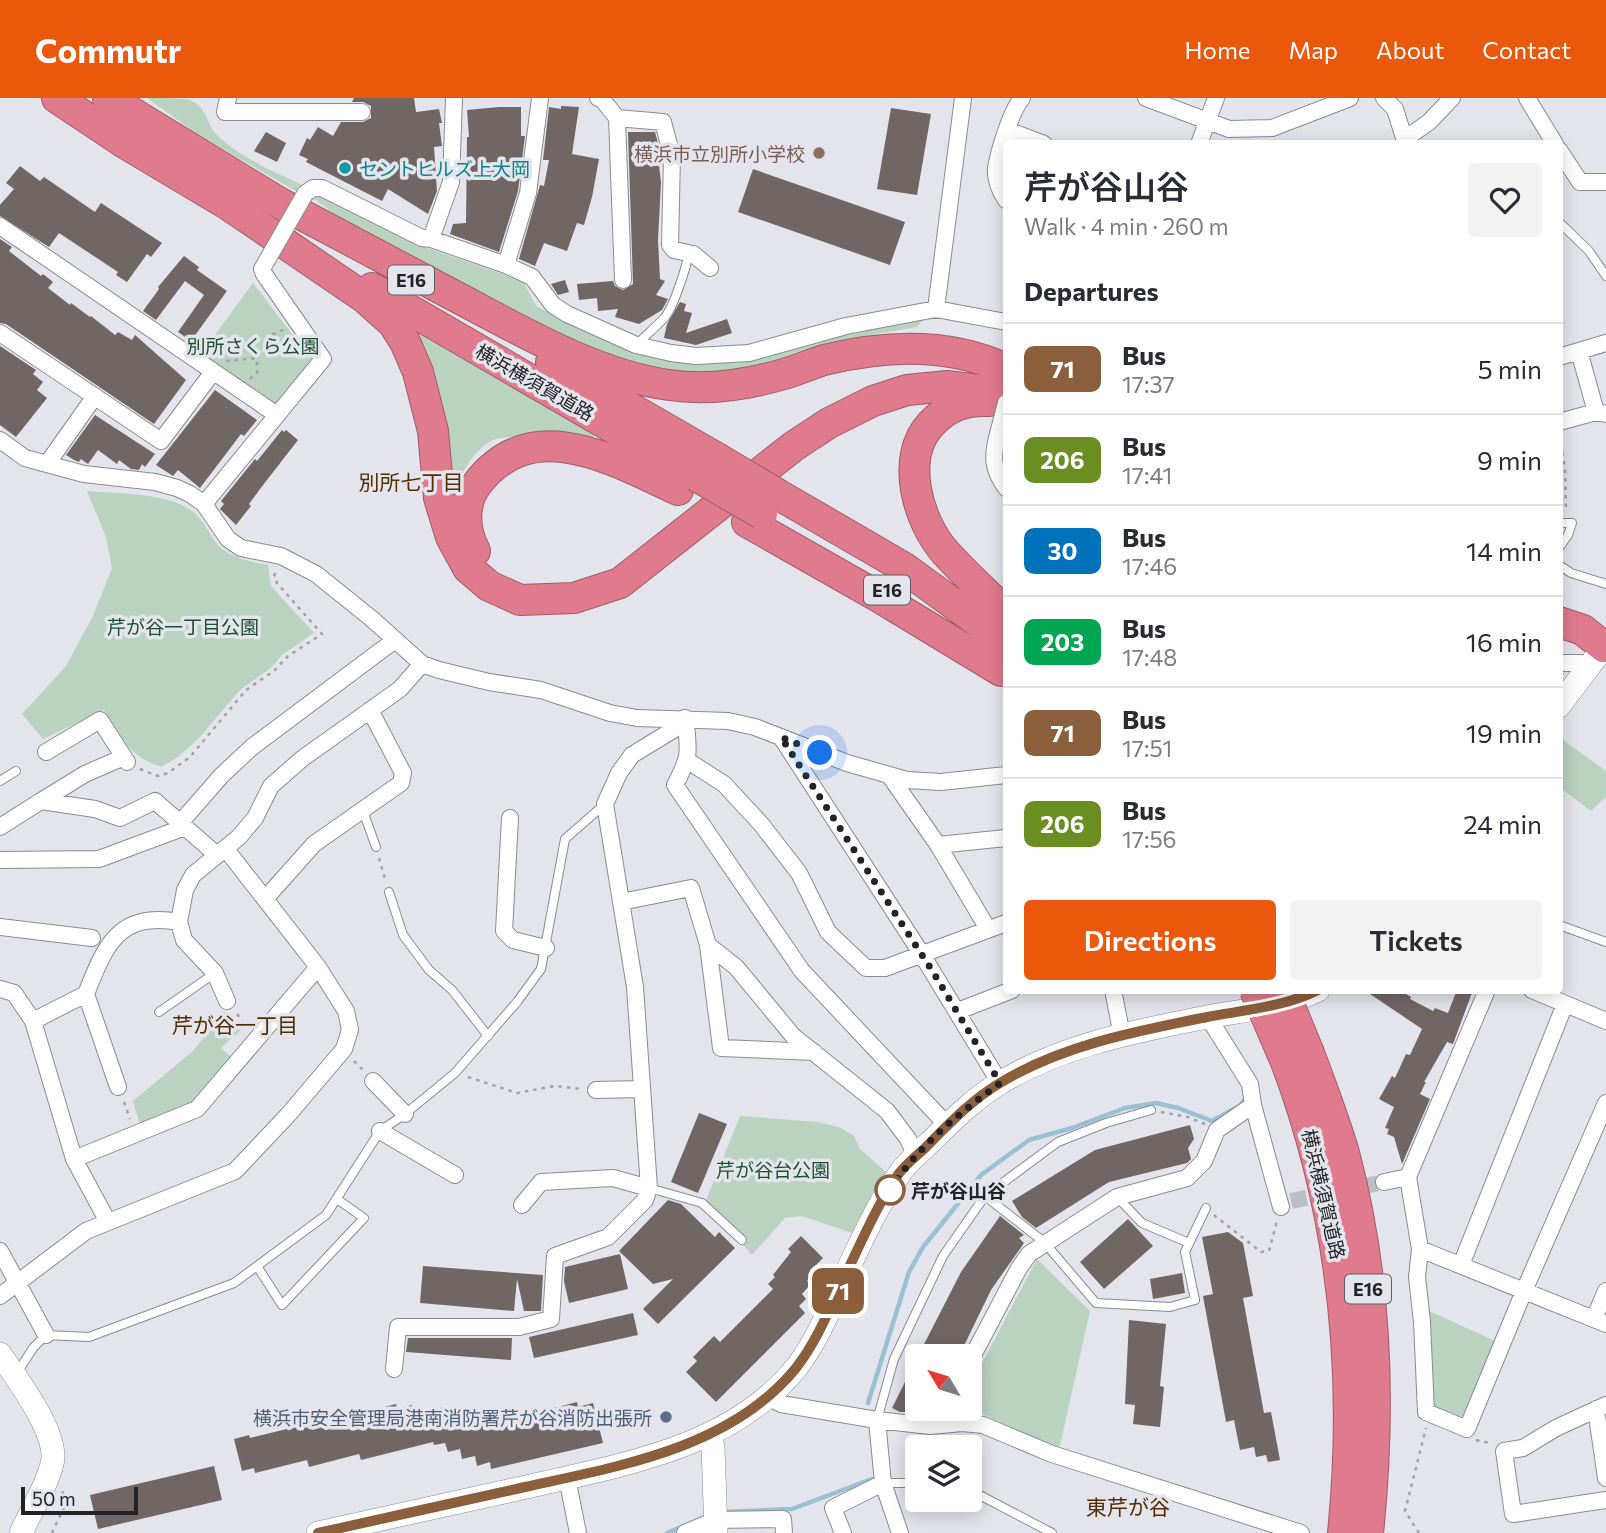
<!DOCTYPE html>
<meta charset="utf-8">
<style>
body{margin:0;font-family:Commissioner,"Noto Sans JP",sans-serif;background:#f2f2f3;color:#2b2b33;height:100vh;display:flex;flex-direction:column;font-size:26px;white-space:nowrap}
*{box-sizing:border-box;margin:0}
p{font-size:23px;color:#7c7c81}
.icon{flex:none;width:38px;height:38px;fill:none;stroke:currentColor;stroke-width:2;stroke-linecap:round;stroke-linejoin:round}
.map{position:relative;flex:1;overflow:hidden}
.side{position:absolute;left:1003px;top:42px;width:560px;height:854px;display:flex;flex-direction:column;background:#fff;border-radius:7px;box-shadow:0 4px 18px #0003}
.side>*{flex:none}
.badge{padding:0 14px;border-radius:10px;font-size:24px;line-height:46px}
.needle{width:46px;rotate:308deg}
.buttons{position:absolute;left:905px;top:1246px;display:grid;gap:14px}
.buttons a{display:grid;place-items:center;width:77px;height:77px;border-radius:7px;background:#fff;box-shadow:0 4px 18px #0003;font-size:35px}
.scale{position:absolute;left:21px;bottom:18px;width:117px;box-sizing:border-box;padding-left:7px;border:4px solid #232326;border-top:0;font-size:19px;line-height:24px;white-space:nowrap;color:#232326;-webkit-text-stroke:5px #e4e4ed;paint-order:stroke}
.you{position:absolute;width:35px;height:35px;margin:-18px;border:5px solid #fff;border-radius:50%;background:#1a73e8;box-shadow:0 0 0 10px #1a73e833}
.map>.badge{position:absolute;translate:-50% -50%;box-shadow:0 0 0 4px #fff}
h2{padding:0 21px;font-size:26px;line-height:63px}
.round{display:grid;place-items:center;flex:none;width:74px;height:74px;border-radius:7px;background:#f2f2f3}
.summary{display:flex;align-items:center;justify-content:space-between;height:119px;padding:0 21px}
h1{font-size:33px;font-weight:600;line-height:52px}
.cta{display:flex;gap:14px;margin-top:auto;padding:14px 21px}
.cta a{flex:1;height:80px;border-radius:7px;background:#ea580c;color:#fff;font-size:28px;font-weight:600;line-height:80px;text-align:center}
.cta a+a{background:#f2f2f3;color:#2b2b33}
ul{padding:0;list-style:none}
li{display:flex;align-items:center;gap:21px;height:91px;padding:0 21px;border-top:2px solid #e1e1e2}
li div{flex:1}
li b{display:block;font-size:26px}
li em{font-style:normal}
li .badge{min-width:77px;font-weight:700;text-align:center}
header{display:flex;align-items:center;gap:42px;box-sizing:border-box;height:98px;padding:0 35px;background:#ea580c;color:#fff}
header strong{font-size:33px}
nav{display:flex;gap:38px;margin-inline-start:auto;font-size:24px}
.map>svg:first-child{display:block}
</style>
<header>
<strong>Commutr</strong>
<nav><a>Home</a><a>Map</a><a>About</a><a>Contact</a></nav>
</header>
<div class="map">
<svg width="1606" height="1435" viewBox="0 0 1606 1435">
<rect width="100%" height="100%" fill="#e4e4ed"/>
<path fill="#bad2c0" d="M147 0C159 0 179 0 190 2 207 9 206 25 216 36 238 59 279 76 307 89L301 96 197 36Z
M320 97 427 150 523 183 536 208 583 232 645 255 688 263 925 219 917 229 865 238 844 244 798 265 679 282 597 256 350 128 314 101Z
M253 185 311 261 276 307 201 256Z
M411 228 597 334 590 342C572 342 509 336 496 341 473 349 458 381 451 402L448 335 438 293Z
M87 393C119 396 166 394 192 413 206 423 210 441 222 451 235 461 253 464 268 467L271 488 314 535 282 557 272 569 240 592 200 639 178 659 161 669C128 658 122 639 104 612L43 641 22 616 66 568 93 518 112 470 106 439Z
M1559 639 1606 673V699L1591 713 1559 689Z
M224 914 241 932 221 950 232 960 193 1006 140 1027 133 1003 193 953Z
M740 1018 818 1024 839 1029 854 1038 860 1051 886 1074 872 1095 855 1136 802 1118 785 1120 752 1157 705 1105Z
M1037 1161 1090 1213 1059 1352 970 1310V1288Z
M1425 1211 1495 1243 1463 1318 1457 1321 1431 1311Z"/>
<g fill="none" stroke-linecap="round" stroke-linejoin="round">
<path stroke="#9ac0d3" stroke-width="4.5" d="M868 1305 909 1174 923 1149 981 1077 1029 1042 1072 1030 1125 1010 1156 1005 1178 1010 1212 1023 1241 1007 1244 1002
M721 1414 792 1411 872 1381
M667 1435 709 1417"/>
</g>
<path fill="#706765" d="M354 0H414L416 14 439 11 442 25H439L442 48 434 49 437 93 428 116 388 91 382 103 306 64 308 61 299 57 307 40 310 42 318 29 333 38 341 24H363L371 20V8L363 4H352Z
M561 8 579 9 572 56 599 61 592 99 584 127 577 125 567 153 544 145 535 168 519 161 540 87 544 88 549 62H543L549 9 561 11Z
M499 9H521V38H525L518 93 499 154 450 136 453 126 466 125 467 39H469L467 12Z
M891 10 931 16 917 97 877 91Z
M266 34 286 45 277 64 254 53Z
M628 34H655L659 49H657L661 85 658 142 660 181 665 183 656 197 668 201 662 212 639 226 615 219 618 211 598 213 597 200 579 202 577 186 613 183 615 188 623 192 633 186Z
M20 68 40 83 44 79 95 114 101 105 162 145 151 159 147 156 127 184 116 177 118 174 59 135 49 149 0 118V107L14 91 6 85Z
M753 71 905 124 890 167 738 114Z
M0 141 12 149 9 153 41 178 43 176 53 184 48 190 70 207 71 205 90 219 91 218 115 237 118 234 132 242 135 237 186 282 154 326 6 226 0 225Z
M184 158 199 169 197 172 227 193 191 243 178 234 204 197 185 183 156 222 143 213 159 191 158 189Z
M565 182 569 194 558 197 551 186Z
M680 204 686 206 684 213 692 215 686 235 727 221 732 235 696 247 664 240 667 226Z
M0 248 36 272 33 276 43 284 37 292 47 300 16 339 0 327Z
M215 292 257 322 244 338 241 336 200 390 178 372 173 378 156 367Z
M95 317 155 356 145 369 142 366 139 372 131 371 119 362 117 366 98 352 88 366 81 361 79 364 74 362 66 357Z
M282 332 284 334 286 332 298 342 260 391 249 406 251 408 236 427 220 411 224 406 221 403 255 361 257 363Z
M1364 892H1409L1406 896 1411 899 1410 901 1433 913 1435 910 1448 915 1457 892H1473L1453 946 1447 944 1424 984H1426L1420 996 1430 1001 1402 1066 1394 1039 1387 1036 1389 1031 1385 1030 1394 1009 1379 1001 1392 978 1395 980 1406 956 1410 957 1422 931Z
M699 1015 727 1026 698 1095 671 1084Z
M1190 1027 1194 1041 1188 1050 1191 1061 1187 1065 1109 1084 1036 1130 1022 1119 1012 1103 1095 1052Z
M668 1102 681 1106 715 1139 719 1134 735 1150 658 1226 643 1211 673 1181 653 1186 619 1153Z
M1000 1118 1024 1137 1019 1140 1024 1145 991 1192 959 1258H918L961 1174Z
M1128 1121 1153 1148 1104 1191 1080 1164Z
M1228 1134 1243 1145 1253 1198 1243 1200 1264 1315 1271 1314 1280 1362 1268 1364 1266 1357 1256 1359 1254 1349 1240 1352 1234 1322 1226 1324 1203 1198 1213 1196 1202 1139Z
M801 1138 823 1160 813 1170 817 1173 807 1183 811 1186 802 1196 806 1201 799 1208 805 1215 716 1304 686 1274 697 1263 693 1259 714 1238 720 1244 773 1191 768 1186 775 1179 773 1177 791 1154 788 1151Z
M620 1156 628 1191 569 1205 564 1183 565 1169Z
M423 1168 543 1177 541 1213H524L517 1181 514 1213 420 1205Z
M1182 1175 1185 1195 1153 1201 1150 1181Z
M633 1215 638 1237 534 1260 529 1239Z
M1129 1222 1166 1226 1160 1288 1164 1289 1160 1329 1133 1326 1135 1307 1125 1306Z
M408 1240H512L511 1262 406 1254Z
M917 1260V1314H900L892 1310Z
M577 1304 578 1309 593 1305 603 1345 491 1371 490 1364 477 1368 475 1358 462 1361 460 1351 448 1354 445 1345 434 1347 433 1344 361 1362 359 1356 309 1369 307 1362 255 1375 254 1370 242 1373 234 1341 249 1337 250 1340 307 1326 308 1331 370 1315 369 1313 396 1306 397 1311 412 1307 414 1316 444 1309 446 1318 459 1314 461 1323 475 1319 477 1328 491 1325 492 1332 552 1318 550 1311Z
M214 1368 222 1402 98 1431 90 1397Z"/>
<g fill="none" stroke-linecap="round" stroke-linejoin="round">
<path stroke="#bdbdc5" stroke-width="16" stroke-dasharray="16 8" stroke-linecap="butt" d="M1291 1103 1384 1084"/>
<g stroke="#8a8a92" stroke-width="10">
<path id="lane" d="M1559 124 1589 153 1606 178
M636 247C645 238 656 229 665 219 674 208 686 170 689 155
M1559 425H1572L1568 437 1559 450
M1559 467 1571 475 1606 486
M0 683 16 673
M363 713 376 749
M389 794 403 837 429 872 452 892 488 938
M1559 827 1606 844
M159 914 215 875
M649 1090 702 1105 742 1142
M985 1098 1044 1144 1096 1205 1170 1209 1195 1202 1185 1154 1206 1110
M1117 1099 1142 1125 1189 1145
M257 1168 282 1207 364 1120 337 1101
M17 1275 33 1250 46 1237 89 1239 234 1185 326 1117 380 1033 405 1016 455 975 517 904 541 871 565 741 605 706
M877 1322 894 1261 943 1158 985 1098 1058 1044 1106 1025 1151 1012
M883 1385H917
M970 1392 1052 1435"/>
</g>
<g stroke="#8a8a92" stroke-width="18">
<path id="street" d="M228 0 225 14H362
M454 0 451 84 431 141 506 167 532 179 553 207 567 216 636 247 671 255 696 258 749 255 846 228 936 211 1006 224
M598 0 602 1 617 20 623 182
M1146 0 1229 31 1272 30 1350 0
M1384 0 1395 11 1406 46
M1527 0 1555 46
M617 20 663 24 672 58 670 147 674 152 693 156 710 170
M1007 32 1044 46
M1405 41 1429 24 1452 0
M1199 46 1216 0
M1559 52 1580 84H1606
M305 96 313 90H322L422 140 431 141
M1006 102C1000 93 995 81 996 70 999 52 1011 13 1022 0
M0 128 277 317
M506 167 528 95 540 0
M936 211 963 0
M0 235 161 343 213 274
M1579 253 1596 314 1606 316
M1559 259 1606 245
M1559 324 1596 314
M998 336C992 358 992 371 1006 390
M0 342 25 360 47 366 84 376 155 384 177 390 190 396 204 406 228 441 241 450 281 458 316 476 372 521 422 566 439 572 489 584 541 592 610 615 637 620 728 623 755 629 847 665 907 682 941 684 1006 677
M47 366 95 298
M204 406 323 261 264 176
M1559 565H1591
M685 620C689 653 691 657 675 687L802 873 947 1027
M781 639 921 855 1000 985
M46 654 100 622 127 664
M688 663 724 686 761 726 799 775 828 834 866 870H885L1006 825
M889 677 938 747 988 831
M41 703 85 676 124 659
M510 720 504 833 513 842 546 850
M180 725 222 677 252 649 395 542
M0 729 41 703 95 711 120 720 155 703 217 757
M938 747 1006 740
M0 762 99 761 185 729
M265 801 314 746 401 685 403 675 370 612
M621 804 691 790 708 847 721 950 814 954
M0 829 92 840
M708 847 736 869 793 938 887 1013 908 1041 916 1058
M0 891 14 895 33 923
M1113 892 1122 938
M1487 892 1408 1079 1420 1151 1606 1226
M1532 892 1606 923
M86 896 33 923 74 1061 108 1124
M227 903 215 875 184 842 179 824 185 792 193 777 239 739 255 720 271 688 303 660 400 591 422 566
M958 913 1012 892
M373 983 405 1016
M118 989 86 896C105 848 118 813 179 824
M596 992 642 991
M1253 1007 1281 1109
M380 1033 455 1077
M74 1061 197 1011 318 869
M1384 1084 1408 1079
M522 1107 541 1084 613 1080 649 1090
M1420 1151 1417 1179 1422 1224 1426 1314 1467 1331 1524 1193 1606 1005
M0 1153 46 1237
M1461 1167 1565 906
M0 1198 86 1133 235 1073 288 1017 344 951 350 932 346 913 318 869 225 750
M1594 1221 1606 1193
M970 1263 1019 1170 1029 1156 1117 1099 1187 1080 1204 1063 1217 1032 1253 1007 1250 986 1208 919
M394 1271 398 1229H519L551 1221 555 1158 608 1139 645 1102 649 1090 635 889 605 706 619 675 632 657 673 632 685 620
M768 1299 781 1306 877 1322 930 1328 962 1325 983 1327 1052 1356 1301 1435
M1606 1307 1556 1330 1523 1350 1504 1353 1513 1416 1606 1402
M1596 1311 1606 1380
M877 1322 883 1385 900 1435
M567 1380 578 1435
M685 1435 716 1422 783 1421 784 1435
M843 1435 833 1410 883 1385"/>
</g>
<g stroke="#8a8a92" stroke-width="24">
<path id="secondary" d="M1559 608 1606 546
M0 1256C17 1281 60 1337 52 1366 46 1390 31 1413 21 1435
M710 1336 713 1349 716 1435
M318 1435C389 1419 460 1404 531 1388 625 1366 732 1349 796 1270 817 1243 830 1210 844 1179 861 1145 876 1109 898 1078 905 1066 917 1057 927 1047 950 1025 973 1001 1000 985 1062 947 1137 933 1207 919 1244 912 1284 909 1318 892"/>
</g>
<g stroke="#9e5c69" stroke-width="32">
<path id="highway" d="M57 0 123 44 247 118
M108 0 293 113
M276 103C340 137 404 171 468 205 528 237 601 278 669 287 708 293 746 287 784 276 798 272 811 266 824 262 885 247 949 244 1006 271
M230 108 365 200 393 225 405 244 418 274 433 333 439 400 451 439 468 470 489 488 520 502 574 500 620 485 794 348 829 325 873 303 907 292 947 288 987 293 1006 299
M372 190 696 378
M551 264 717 360
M989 303C965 302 948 308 931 326 900 359 917 422 945 454 964 475 986 495 1006 515
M779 397 903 469 1006 544
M747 424 879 499 1001 573
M475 453C464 432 462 406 477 386 532 314 613 362 678 392
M1559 524 1583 532 1604 549
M1309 955C1321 988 1334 1021 1344 1055 1377 1179 1381 1309 1368 1435
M1286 964C1343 1116 1359 1274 1343 1435"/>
</g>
<path stroke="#a1a1a8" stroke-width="2.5" stroke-dasharray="3.5 5" stroke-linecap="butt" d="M226 263 257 260 271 237 285 231
M250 281 257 275V260
M1559 338 1565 370 1566 414
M140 671 158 678 168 675 190 659 246 592 274 573 288 558 322 536 277 485 274 479 276 471
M379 760 386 784
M237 916 246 928
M354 963 364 973
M468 979 517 995 555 988 581 991
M124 1004 130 1021
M1161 1014 1188 1019 1205 1026
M1214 1117 1261 1154 1269 1153 1277 1123
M1476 1342 1490 1345
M52 1435 67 1403 62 1393
M1419 1435 1405 1413 1426 1330"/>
<use href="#lane" stroke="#fff" stroke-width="8"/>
<use href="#street" stroke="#fff" stroke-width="16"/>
<use href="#secondary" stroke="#fff" stroke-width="23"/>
<use href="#highway" stroke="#e07a8d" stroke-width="30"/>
<g stroke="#8a8a92" stroke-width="18" stroke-linecap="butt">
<path id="street-bridge" d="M264 176 262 171 305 96
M998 336 1006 305"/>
</g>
<g stroke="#9e5c69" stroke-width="32" stroke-linecap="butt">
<path id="highway-bridge" d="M717 360 779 397
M696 378 762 416
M1255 892 1286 964
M1283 892 1309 955"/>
</g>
<use href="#street-bridge" stroke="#fff" stroke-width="16"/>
<use href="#highway-bridge" stroke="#e07a8d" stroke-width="30"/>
</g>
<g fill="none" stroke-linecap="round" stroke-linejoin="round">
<g stroke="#fff" stroke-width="16">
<path id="line" d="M318 1435C387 1419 456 1405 525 1389 620 1368 731 1350 796 1270 817 1243 830 1210 844 1180 861 1145 876 1109 897 1078 904 1068 914 1060 923 1052 947 1028 971 1002 1000 985 1062 947 1137 933 1207 919 1244 912 1284 909 1318 892"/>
</g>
<use href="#line" stroke="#8b5e3c" stroke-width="10"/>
<path stroke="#232326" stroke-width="7" stroke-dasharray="0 12.6" d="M820 655 781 639 933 874 1000 985C957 1017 912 1053 885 1100L890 1092"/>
</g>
<circle fill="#8d6e63" stroke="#e4e4ed" stroke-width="2.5" cx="819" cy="55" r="7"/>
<circle fill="#0f9aa8" stroke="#e4e4ed" stroke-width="2.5" cx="345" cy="70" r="7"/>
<circle fill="#fff" stroke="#8b5e3c" stroke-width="3.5" cx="890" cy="1092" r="14"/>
<circle fill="#5c6f8a" stroke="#e4e4ed" stroke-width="2.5" cx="666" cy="1319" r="7"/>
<g text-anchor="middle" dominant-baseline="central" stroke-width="7" stroke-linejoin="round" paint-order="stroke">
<g fill="#e4e4ed" stroke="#5d5d62" stroke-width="2">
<rect x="388" y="167.5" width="46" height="29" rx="5"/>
<rect x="864" y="477.5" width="46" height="29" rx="5"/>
<rect x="1345" y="1176.5" width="46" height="29" rx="5"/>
</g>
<g font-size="18" font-weight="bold" fill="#232326">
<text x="411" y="182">E16</text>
<text x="887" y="492">E16</text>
<text x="1368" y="1191">E16</text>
</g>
<g font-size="19" fill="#785e54" stroke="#e4e4ed" text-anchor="end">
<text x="805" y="55">横浜市立別所小学校</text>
</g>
<g font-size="19" fill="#0d838f" stroke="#e4e4ed" text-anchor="start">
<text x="359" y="70">セントヒルズ上大岡</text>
</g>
<g font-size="19" fill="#1b5030" stroke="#e4e4ed">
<text x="253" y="247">別所さくら公園</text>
<text x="183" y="528">芹が谷一丁目公園</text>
<text x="773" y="1071">芹が谷台公園</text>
</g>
<g font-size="19" fill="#232326" stroke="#e4e4ed">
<text transform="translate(535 284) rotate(30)">横浜横須賀道路</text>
<text transform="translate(1324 1096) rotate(77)">横浜横須賀道路</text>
</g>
<g font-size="19" font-weight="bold" fill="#232326" stroke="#e4e4ed" text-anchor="start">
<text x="911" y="1092">芹が谷山谷</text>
</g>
<g font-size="19" fill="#4e5e75" stroke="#e4e4ed" text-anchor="end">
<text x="652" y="1319">横浜市安全管理局港南消防署芹が谷消防出張所</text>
</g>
<g font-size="21" fill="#542c00" stroke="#e4e4ed">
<text x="411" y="383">別所七丁目</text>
<text x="235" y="926">芹が谷一丁目</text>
<text x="1128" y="1408">東芹が谷</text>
</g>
</g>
</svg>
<div class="buttons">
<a><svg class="needle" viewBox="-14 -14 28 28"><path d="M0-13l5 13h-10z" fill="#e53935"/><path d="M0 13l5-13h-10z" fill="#7c7c81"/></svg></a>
<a><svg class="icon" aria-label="layers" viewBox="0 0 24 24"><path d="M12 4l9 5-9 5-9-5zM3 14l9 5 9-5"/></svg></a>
</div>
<div class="scale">50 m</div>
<div class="you" style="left:820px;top:655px"></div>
<b class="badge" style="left:838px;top:1193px;background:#8b5e3c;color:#fff">71</b>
<section class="side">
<div class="summary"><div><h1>芹が谷山谷</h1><p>Walk · 4 min · 260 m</p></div><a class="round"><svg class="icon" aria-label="heart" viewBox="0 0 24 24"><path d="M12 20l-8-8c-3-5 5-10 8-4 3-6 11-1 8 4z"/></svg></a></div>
<h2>Departures</h2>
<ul>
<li><span class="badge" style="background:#8b5e3c;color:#fff">71</span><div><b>Bus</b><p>17:37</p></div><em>5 min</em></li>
<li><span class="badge" style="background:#6b8e23;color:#fff">206</span><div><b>Bus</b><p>17:41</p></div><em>9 min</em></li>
<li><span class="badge" style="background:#0072bc;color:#fff">30</span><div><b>Bus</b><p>17:46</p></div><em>14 min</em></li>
<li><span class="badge" style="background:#00a651;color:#fff">203</span><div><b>Bus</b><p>17:48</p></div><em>16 min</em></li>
<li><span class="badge" style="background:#8b5e3c;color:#fff">71</span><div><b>Bus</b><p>17:51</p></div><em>19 min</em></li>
<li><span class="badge" style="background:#6b8e23;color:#fff">206</span><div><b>Bus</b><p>17:56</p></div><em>24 min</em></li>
</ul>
<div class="cta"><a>Directions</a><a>Tickets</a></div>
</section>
</div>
